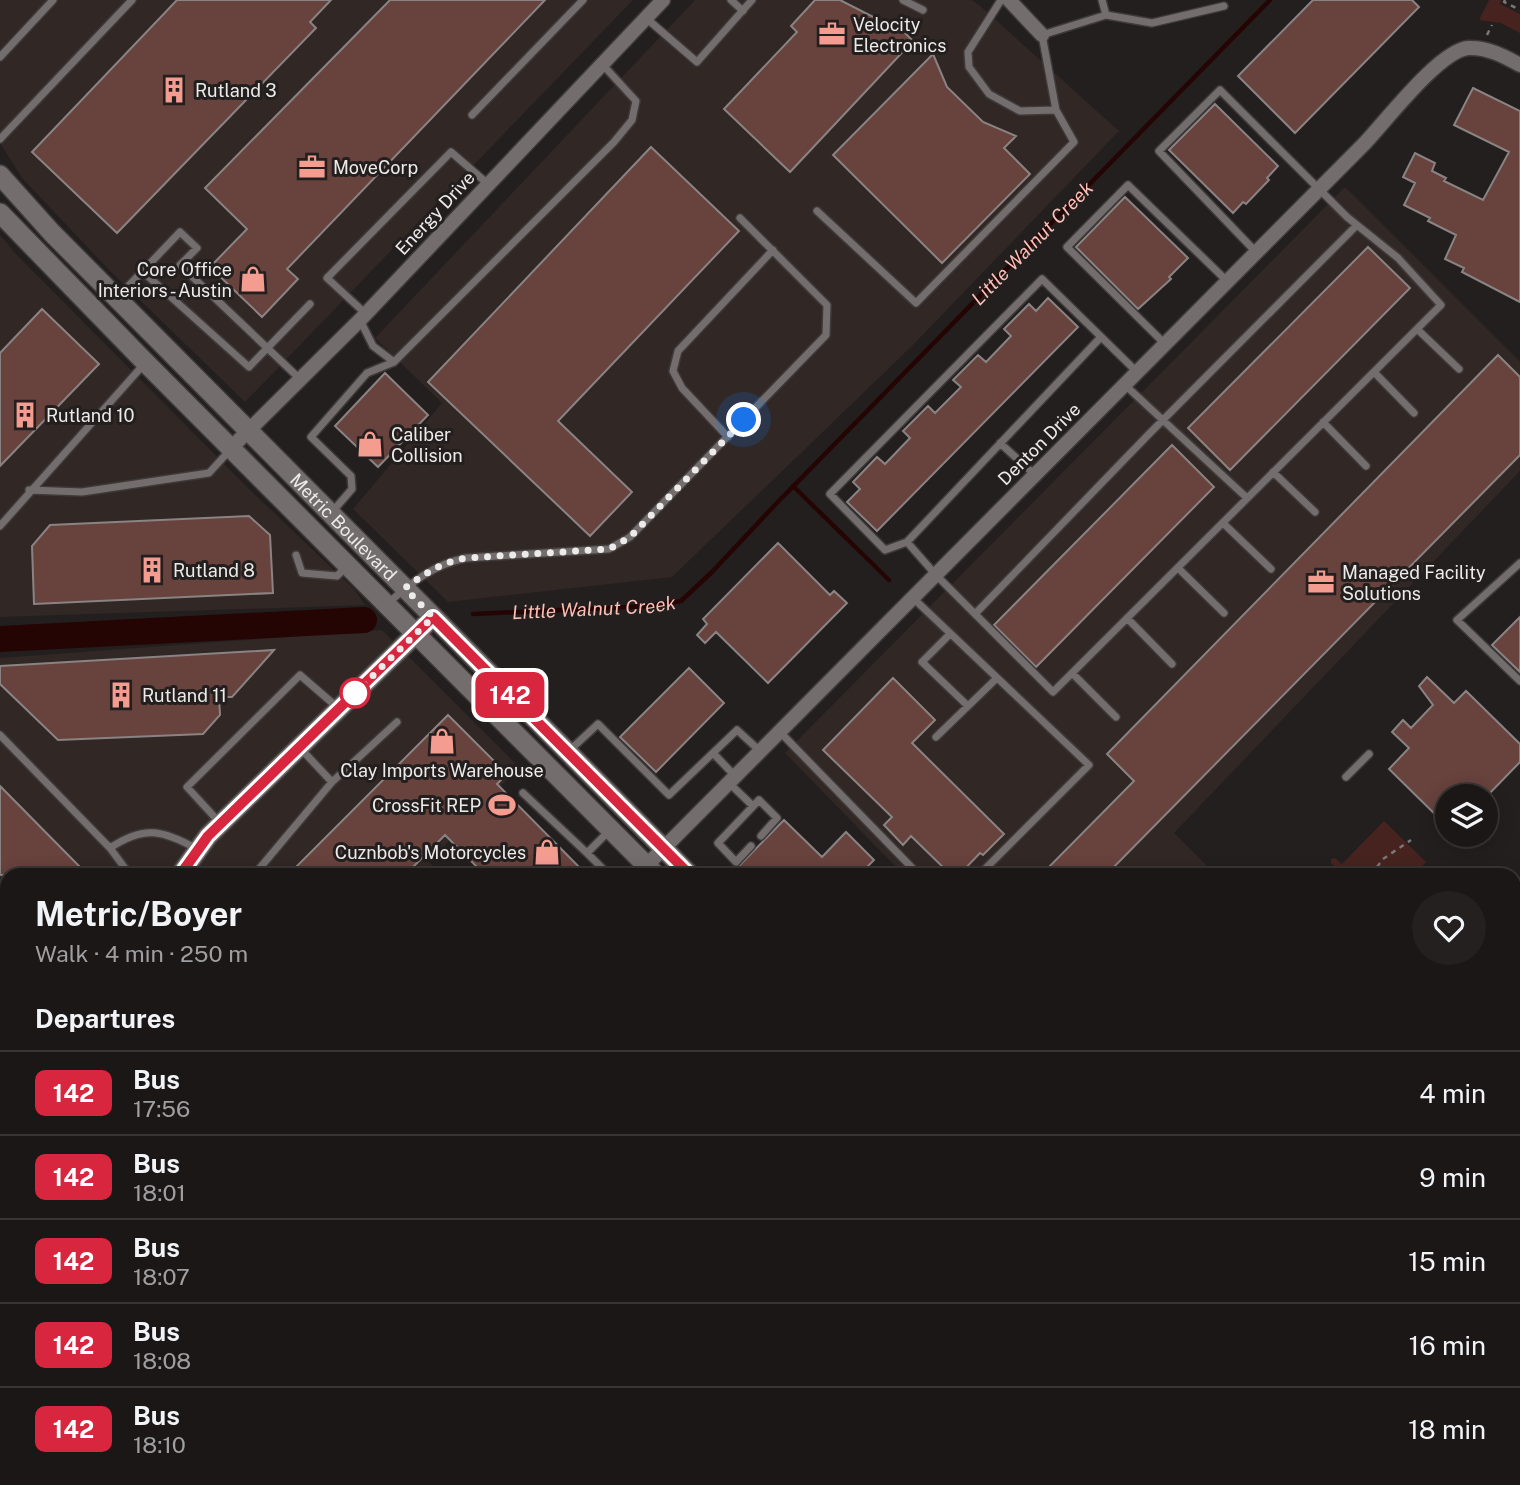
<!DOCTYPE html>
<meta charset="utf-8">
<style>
body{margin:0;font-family:"Public Sans",sans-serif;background:#23201f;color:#f1f3f6;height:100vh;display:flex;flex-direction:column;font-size:26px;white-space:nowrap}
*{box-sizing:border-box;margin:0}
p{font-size:23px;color:#9f9fa1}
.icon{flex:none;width:38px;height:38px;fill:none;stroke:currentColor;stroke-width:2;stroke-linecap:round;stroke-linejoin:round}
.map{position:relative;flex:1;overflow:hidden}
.drawer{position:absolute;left:0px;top:868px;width:1521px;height:618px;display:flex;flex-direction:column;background:#1a1716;border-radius:21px 21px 0 0;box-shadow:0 4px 18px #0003,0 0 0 2px #383635}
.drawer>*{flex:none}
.badge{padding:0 14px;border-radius:10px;font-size:24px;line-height:46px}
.buttons{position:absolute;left:1435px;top:784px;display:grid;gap:14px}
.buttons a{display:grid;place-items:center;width:63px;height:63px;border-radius:50%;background:#1a1716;box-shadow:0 4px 18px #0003,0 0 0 2px #383635;font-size:35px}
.you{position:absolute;width:35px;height:35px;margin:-18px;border:5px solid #fff;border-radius:50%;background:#1a73e8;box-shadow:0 0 0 10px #1a73e833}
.map>.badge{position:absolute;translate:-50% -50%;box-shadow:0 0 0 4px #fff}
h2{padding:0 35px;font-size:26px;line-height:63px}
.round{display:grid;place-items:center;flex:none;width:74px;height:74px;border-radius:37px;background:#23201f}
.overview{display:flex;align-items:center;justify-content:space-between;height:119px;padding:0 35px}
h1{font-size:33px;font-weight:700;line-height:52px}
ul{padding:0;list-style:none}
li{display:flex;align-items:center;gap:21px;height:84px;padding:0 35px;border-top:2px solid #383635}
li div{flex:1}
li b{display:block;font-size:26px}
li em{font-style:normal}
li .badge{min-width:77px;font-weight:700;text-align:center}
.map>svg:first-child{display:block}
</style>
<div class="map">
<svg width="1520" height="1485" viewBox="0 0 1520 1485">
<rect width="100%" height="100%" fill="#231f1e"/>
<path fill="#312725" d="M0 0H633L245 402 111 272 22 178 0 143Z
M695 0H971L978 4 1119 131 912 346 672 577 448 602 353 509 442 403 375 338Z
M1345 187 1520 362V471L1174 833 1216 875H904L785 753Z
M0 235 15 253 249 489 354 589 365 605 0 617Z
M382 630 519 767 429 862 441 875H7V945L0 938V658Z
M1520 966V1361L1514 1368V972Z
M1520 1434V1485H1473L1478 1479H1514V1441Z
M133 1479H1038L1044 1485H130L129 1483Z"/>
<path fill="#46231f" d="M1489 0H1501L1500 4 1520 14V33L1501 23 1479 20Z
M1384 821 1426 862 1414 875H1331L1337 869 1331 863V859L1335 858 1342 864Z"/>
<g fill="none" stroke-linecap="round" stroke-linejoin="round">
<g stroke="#240504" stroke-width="4.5">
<path d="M793 486 889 580"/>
<path id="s1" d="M473 614 650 606 681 601 712 572 774 506 1270 0"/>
</g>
<path stroke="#240504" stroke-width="26" d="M0 639 364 620"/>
</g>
<path fill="#68423d" stroke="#898483" stroke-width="2" d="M177 0H331L310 22 316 28 117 233 32 152Z
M390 0H545L287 269 298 279 262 317 210 267 247 229 205 188Z
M815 0H840L905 33 913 41 790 172 724 109 797 32 791 26Z
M1313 0H1412L1419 7 1295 133 1238 76Z
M933 54 947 87 983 122 1016 136 1004 148 1030 174 942 263 833 155Z
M1473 88 1520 111V302L1462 272 1464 268 1445 259 1456 235 1428 221 1430 218 1404 205 1415 183 1403 177 1415 153 1435 163 1432 171 1446 178 1444 181 1483 200 1509 152 1454 125Z
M1215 104 1278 166 1267 178 1269 180 1246 204 1243 202 1233 213 1169 150Z
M651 147 739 231 558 421 632 492 590 536 428 382Z
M1125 197 1188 258 1169 277 1171 279 1138 309 1076 247Z
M1368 247 1410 288 1230 470 1188 428Z
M1048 298 1078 327 877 531 847 502 860 489 853 482 877 457 885 464 910 438 903 431 928 406 935 413 961 387 953 380 978 355 986 362 1011 336 1004 329 1029 304 1036 311Z
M42 309 99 364 0 466V353Z
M1498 355 1520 377V455L1106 875H1041L1134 781 1107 754Z
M385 373 428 415 378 467 335 426Z
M1172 445 1214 487 1036 667 994 625Z
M249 516 270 535 273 593 34 604 32 546 50 525Z
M778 543 830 595 834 591 847 603 768 683 716 632 705 643 697 635 707 624 703 619Z
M1520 617V672L1492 645Z
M274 650 232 697H219L220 715 203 734 58 740 0 684V666Z
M689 668 724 703 656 772 620 737Z
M1427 677 1454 703 1466 691 1520 744V762L1487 796H1447V826L1389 769 1409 748 1392 732 1403 720 1411 728 1433 705 1419 686Z
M893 678 935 720 912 743 1004 834 983 855 980 853 959 875H951L911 836 903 845 884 825 892 817 823 750Z
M448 715 507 774 497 784 587 875H485L445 835 405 875H288Z
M0 786 77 864 88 875H0Z
M784 820 822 857 846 832 874 860 859 875H730Z"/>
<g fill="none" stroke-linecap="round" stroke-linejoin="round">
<g stroke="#3e3a3a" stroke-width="10">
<path id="lane" d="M731 0 743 11
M903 0 923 10
M1001 0 968 52 969 67 989 94 1020 111 1056 110 1042 35 1106 15 1102 0
M1106 15 1152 23 1224 6
M646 18 697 62 752 0
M0 57 53 0
M472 115 583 0
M0 139 132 0
M817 211 916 303 1074 142 1056 110
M142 271 249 367 310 304
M117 298 180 232 197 248 180 265 300 379
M366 314 327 278 451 152 488 184
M360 320 373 346 394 362
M1417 329 1459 369
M1165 344 1067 247 1128 185 1227 281
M1137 372 1042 279 830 494 885 550 907 542 936 575 1053 692 1441 305 1398 258 1347 217 1220 90 1159 151 1256 252
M1374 372 1414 413
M1125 385 1247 498
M1323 422 1366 466
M728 437 682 388 673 371 678 351 773 250
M1000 443 1035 475
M1273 472 1315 512
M29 490 82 492 209 473 230 450
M332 512 352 489 351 476 311 437 367 373 394 362 614 142 632 120 636 101 602 64
M1223 523 1271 569
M0 526 145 363
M907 542 1101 337
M296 555 302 573 337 576 345 568
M1520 563 1457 620 1520 681
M1178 568 1224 613
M913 598 1089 765 979 875
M387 604C411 583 434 564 466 558L609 549 630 537 826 335 827 305 740 218
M975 614 1149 434 1357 225
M1127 618 1172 664
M950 634 922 662 968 706
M1072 673 1116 717
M780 732 919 875
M0 735 110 848
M936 737 997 678
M570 750 598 724 669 795 737 730 760 751
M713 753 735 776
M1346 777 1369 754
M332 782 397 722
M729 783 753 806
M523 793 587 853
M220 823 187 787 300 675 337 707
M751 846 736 862 718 843 759 800 777 818 761 836
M130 875 110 848C144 825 163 830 197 849
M254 875 332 782 300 748
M609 875 587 853 610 830
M1514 894 1520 900
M1514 954 1520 960
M0 971 7 978
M1514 1017 1520 1010
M1514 1069 1520 1063
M1514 1264 1520 1257
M1514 1320 1520 1314
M665 1479 671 1485
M778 1479 784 1485
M1466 1479 1473 1485
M103 1485 108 1479
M177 1485 183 1479
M363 1485 369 1479
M405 1485 411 1479
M632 1485 639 1479
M1011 1485 1017 1479
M1234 1485 1240 1479"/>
</g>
<g stroke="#3e3a3a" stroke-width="17">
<path id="street" d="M1009 0 1042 35
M231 448 360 320 663 0
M647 865 1364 144C1386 121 1439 51 1468 48 1487 47 1504 56 1520 65
M1514 932 1520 925
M0 1385 7 1391
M715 1479 721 1485"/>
</g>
<g stroke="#3e3a3a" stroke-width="22">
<g id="secondary">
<path id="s2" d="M0 175 52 233 690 875"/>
<path d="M0 213 145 362 656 875"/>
<path d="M180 875 208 836 425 625"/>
<path d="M0 1122 7 1115"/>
<path d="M1514 1397 1520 1390"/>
<path d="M1331 1479 1338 1485"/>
<path d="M1365 1479 1372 1485"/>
<path d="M1429 1485 1435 1479"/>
</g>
</g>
<path stroke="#7b7777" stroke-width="2.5" stroke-dasharray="5 5" stroke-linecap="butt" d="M1505 0 1504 2 1520 10
M1487 35 1492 25
M1371 875 1383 859 1411 840"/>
<use href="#lane" stroke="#736e6d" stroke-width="7"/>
<use href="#street" stroke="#736e6d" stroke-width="14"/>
<use href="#secondary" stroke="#736e6d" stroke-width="19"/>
</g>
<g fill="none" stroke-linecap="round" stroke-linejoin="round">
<g stroke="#fff" stroke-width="16">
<path id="line" d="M180 875 208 836 433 617 690 875"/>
</g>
<use href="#line" stroke="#d7263d" stroke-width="10"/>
<path stroke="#edeaea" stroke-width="7" stroke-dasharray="0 12.6" d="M355 693 433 617 405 588C425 574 441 562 466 558L609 549 630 537 744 420"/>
</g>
<defs>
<g id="office-bare" transform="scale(2.1)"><path d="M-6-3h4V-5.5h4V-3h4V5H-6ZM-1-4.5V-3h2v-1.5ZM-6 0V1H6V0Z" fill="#f59c91" stroke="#231f1e" stroke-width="2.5" paint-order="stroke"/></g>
<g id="building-bare" transform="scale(2.1)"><path d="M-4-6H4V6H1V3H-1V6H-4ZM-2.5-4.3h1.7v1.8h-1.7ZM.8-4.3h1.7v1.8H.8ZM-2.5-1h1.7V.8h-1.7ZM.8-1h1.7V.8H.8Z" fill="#f59c91" stroke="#231f1e" stroke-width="2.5" paint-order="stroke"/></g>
<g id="shop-bare" transform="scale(2.1)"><path d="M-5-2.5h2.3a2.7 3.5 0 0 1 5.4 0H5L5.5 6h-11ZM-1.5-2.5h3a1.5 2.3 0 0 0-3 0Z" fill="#f59c91" stroke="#231f1e" stroke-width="2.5" paint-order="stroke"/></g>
<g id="stadium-bare" transform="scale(2.1)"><path d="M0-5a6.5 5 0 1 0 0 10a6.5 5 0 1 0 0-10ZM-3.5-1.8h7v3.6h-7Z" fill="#f59c91" stroke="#231f1e" stroke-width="2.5" paint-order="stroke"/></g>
</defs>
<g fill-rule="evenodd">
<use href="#office-bare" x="832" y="34"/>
<use href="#building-bare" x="174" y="90"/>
<use href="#office-bare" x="312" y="167"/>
<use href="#shop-bare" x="253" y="279"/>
<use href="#building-bare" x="25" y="415"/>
<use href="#shop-bare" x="370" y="444"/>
<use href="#building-bare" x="152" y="570"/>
<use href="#office-bare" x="1321" y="582"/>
<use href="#building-bare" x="121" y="695"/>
<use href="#shop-bare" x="442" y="741"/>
<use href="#stadium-bare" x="502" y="805"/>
<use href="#shop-bare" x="547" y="852"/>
</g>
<circle fill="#fff" stroke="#d7263d" stroke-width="3.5" cx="355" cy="693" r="14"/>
<g text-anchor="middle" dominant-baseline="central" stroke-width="6" stroke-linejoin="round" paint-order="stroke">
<g font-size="18" fill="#edeaea" stroke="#231f1e" text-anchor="start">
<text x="853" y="24">Velocity<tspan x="853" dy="21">Electronics</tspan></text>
<text x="195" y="90">Rutland 3</text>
<text x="333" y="167">MoveCorp</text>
<text x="232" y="269" text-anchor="end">Core Office<tspan x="232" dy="21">Interiors - Austin</tspan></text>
<text x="46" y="415">Rutland 10</text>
<text x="391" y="434">Caliber<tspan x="391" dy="21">Collision</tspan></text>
<text x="173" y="570">Rutland 8</text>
<text x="1342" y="572">Managed Facility<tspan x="1342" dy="21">Solutions</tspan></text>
<text x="142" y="695">Rutland 11</text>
<text x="442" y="770" text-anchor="middle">Clay Imports Warehouse</text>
<text x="481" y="805" text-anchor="end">CrossFit REP</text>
<text x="526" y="852" text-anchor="end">Cuznbob's Motorcycles</text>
</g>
<g font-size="18" fill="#edeaea" stroke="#231f1e">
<text transform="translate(435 213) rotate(-47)">Energy Drive</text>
<text transform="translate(1039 444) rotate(-45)">Denton Drive</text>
<text stroke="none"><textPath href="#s2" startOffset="492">Metric Boulevard</textPath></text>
</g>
<g font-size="19" font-style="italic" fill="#f9c0b8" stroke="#231f1e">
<text stroke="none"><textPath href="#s1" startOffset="710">Little Walnut Creek</textPath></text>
<text stroke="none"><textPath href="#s1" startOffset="121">Little Walnut Creek</textPath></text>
</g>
</g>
</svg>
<div class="buttons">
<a><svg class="icon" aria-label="layers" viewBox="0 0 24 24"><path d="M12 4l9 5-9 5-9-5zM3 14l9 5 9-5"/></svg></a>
</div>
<div class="you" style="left:744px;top:420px"></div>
<b class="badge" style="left:510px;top:695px;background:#d7263d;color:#fff">142</b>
<section class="drawer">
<div class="overview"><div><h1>Metric/Boyer</h1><p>Walk · 4 min · 250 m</p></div><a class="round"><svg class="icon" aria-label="heart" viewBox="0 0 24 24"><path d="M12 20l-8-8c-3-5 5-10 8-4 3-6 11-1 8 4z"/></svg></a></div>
<h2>Departures</h2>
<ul>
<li><span class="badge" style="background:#d7263d;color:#fff">142</span><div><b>Bus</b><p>17:56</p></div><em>4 min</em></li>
<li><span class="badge" style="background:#d7263d;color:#fff">142</span><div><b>Bus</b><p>18:01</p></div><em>9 min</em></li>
<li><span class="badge" style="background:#d7263d;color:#fff">142</span><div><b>Bus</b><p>18:07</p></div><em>15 min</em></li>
<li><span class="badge" style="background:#d7263d;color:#fff">142</span><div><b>Bus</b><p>18:08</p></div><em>16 min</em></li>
<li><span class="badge" style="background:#d7263d;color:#fff">142</span><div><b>Bus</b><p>18:10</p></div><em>18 min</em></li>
</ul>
</section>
</div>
